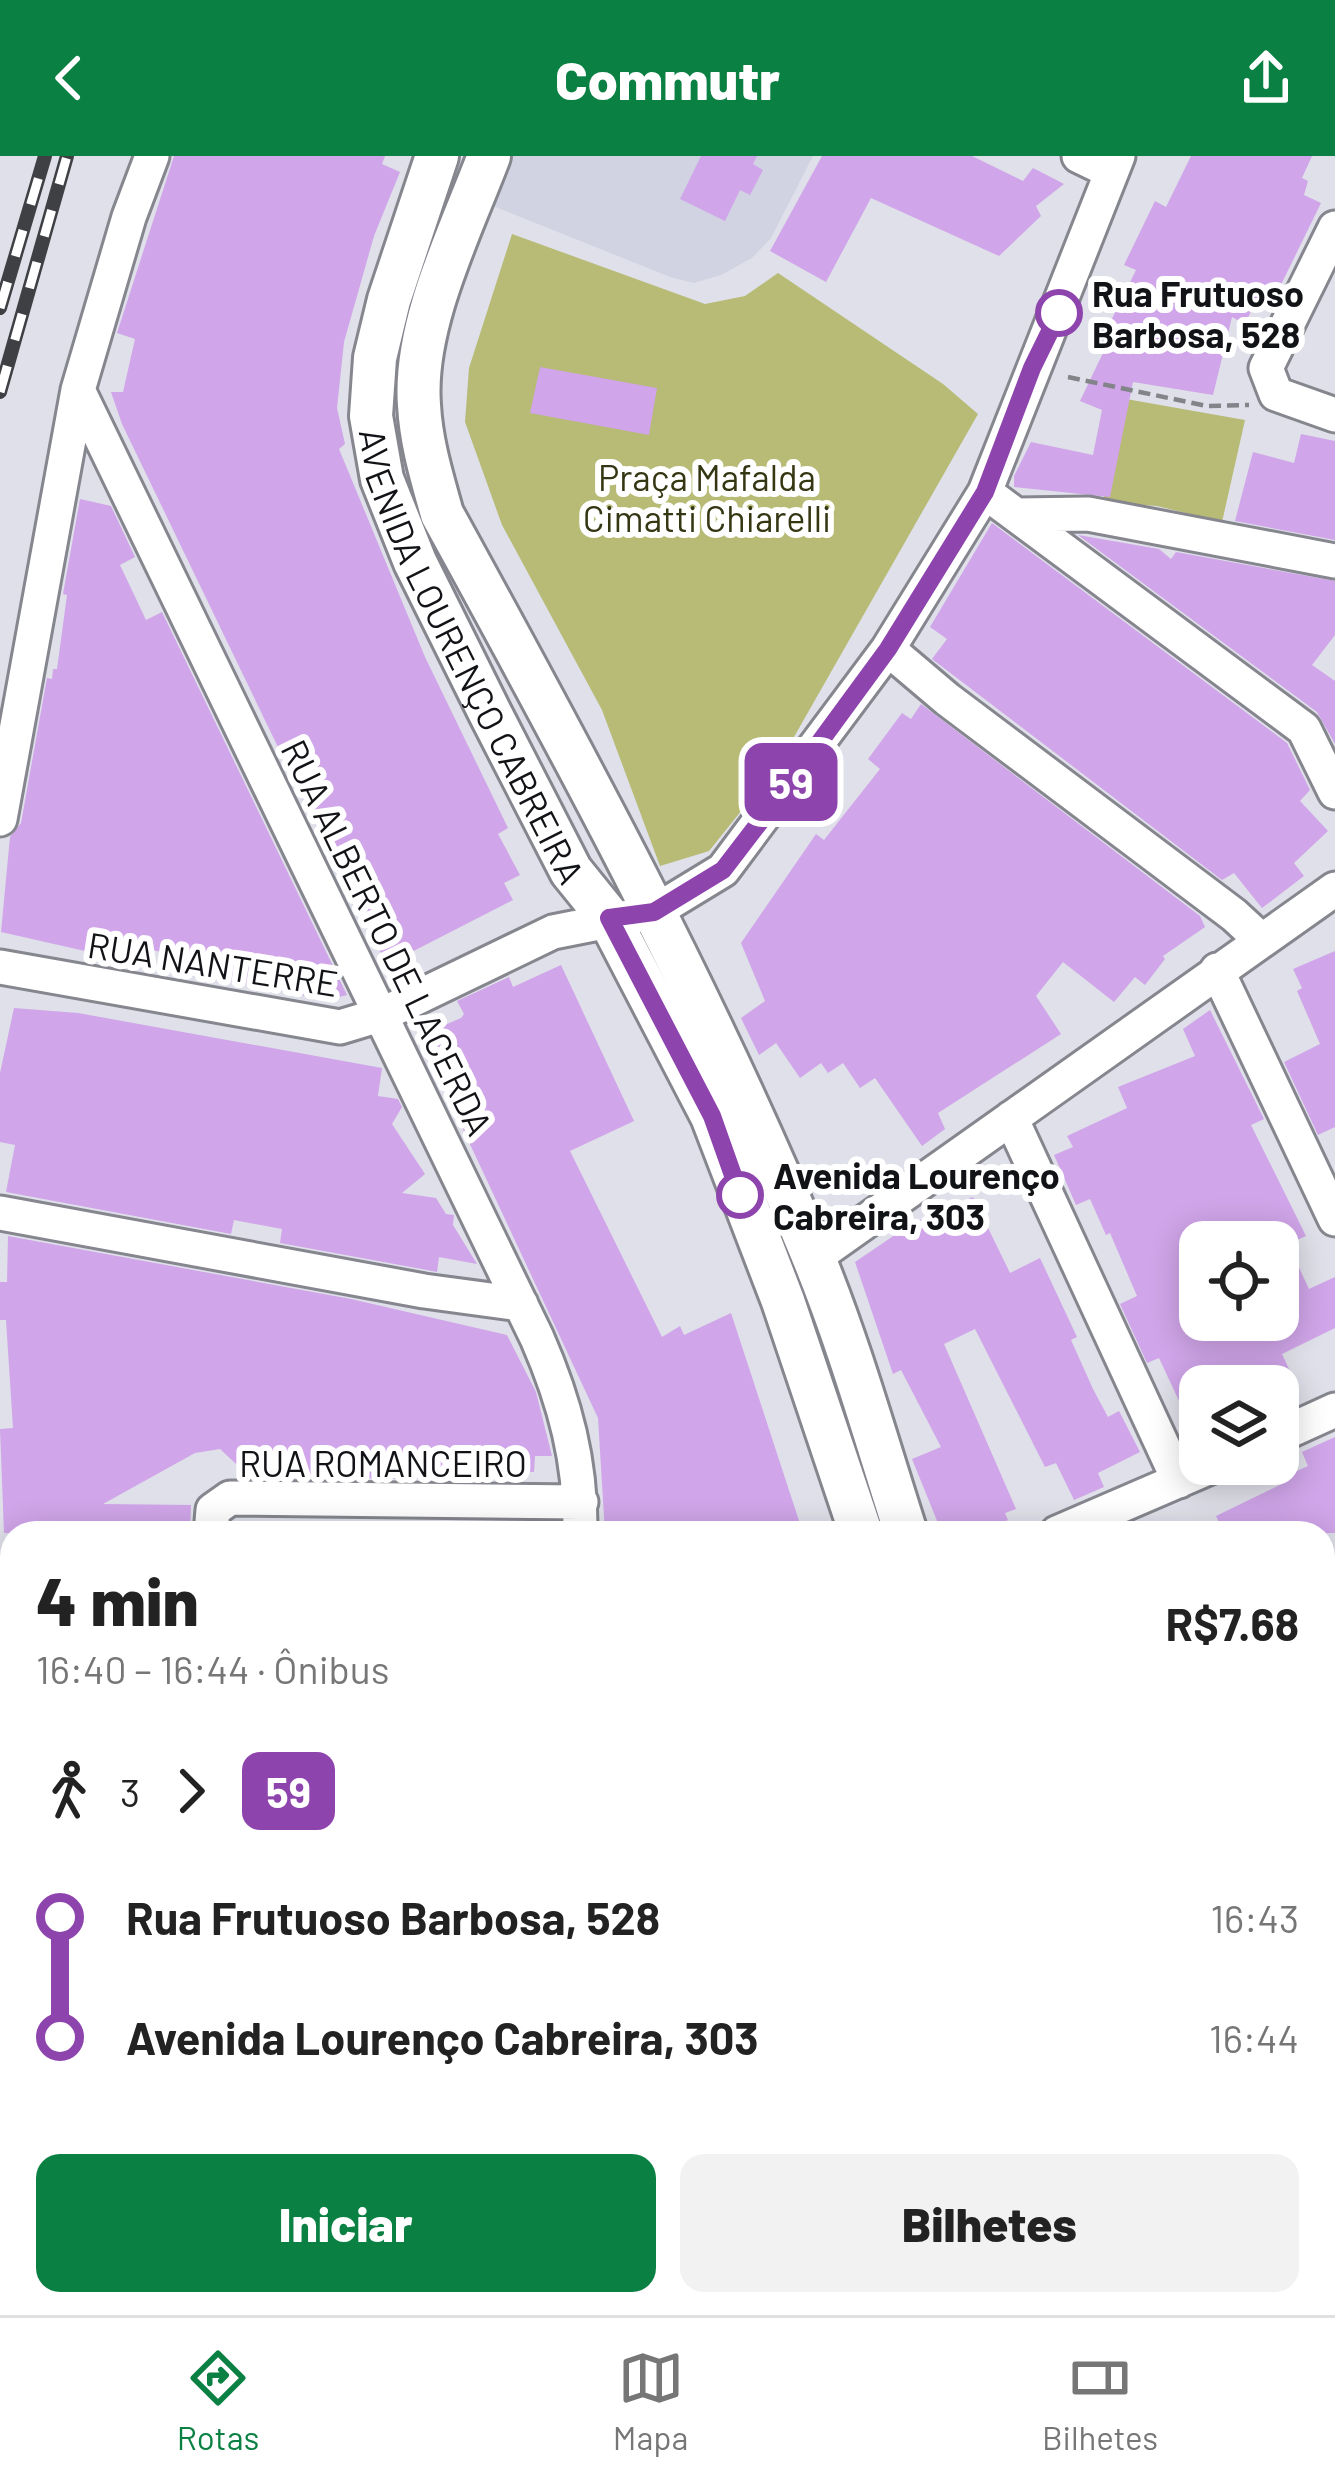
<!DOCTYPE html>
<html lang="pt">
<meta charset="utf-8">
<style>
body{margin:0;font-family:Barlow,sans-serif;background:#f2f2f2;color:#222;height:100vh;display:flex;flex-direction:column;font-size:45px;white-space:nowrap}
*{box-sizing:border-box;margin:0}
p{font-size:39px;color:#767676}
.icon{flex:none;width:66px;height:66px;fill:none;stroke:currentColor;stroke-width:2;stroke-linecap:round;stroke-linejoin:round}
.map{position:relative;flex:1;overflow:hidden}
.panel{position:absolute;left:0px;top:1365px;width:1335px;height:795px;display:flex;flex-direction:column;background:#fff;border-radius:36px 36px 0 0;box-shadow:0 6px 30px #0003}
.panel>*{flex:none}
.badge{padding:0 24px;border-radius:18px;font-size:42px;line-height:78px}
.fabs{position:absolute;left:1179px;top:1065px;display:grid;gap:24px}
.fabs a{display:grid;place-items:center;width:120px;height:120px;border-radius:24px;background:#fff;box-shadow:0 6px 30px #0003;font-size:60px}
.map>.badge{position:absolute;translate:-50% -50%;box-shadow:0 0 0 6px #fff}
.legs{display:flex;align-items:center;gap:18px;height:132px;padding:0 36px;font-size:39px}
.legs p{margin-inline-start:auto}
.headline{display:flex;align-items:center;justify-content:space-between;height:204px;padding:0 36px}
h1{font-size:66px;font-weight:800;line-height:90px}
.cta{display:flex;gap:24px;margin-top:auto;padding:24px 36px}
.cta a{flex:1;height:138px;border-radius:24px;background:#0b8043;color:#fff;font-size:48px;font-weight:800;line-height:138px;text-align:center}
.cta a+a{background:#f2f2f2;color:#222}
ul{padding:0 36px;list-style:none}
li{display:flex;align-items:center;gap:42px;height:120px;font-size:45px}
li i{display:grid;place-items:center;width:18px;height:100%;margin:0 15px;background:currentColor}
li i::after{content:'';width:30px;height:30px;margin:-15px;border:9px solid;border-radius:50%;background:#fff}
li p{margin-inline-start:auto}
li:first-child i{background:linear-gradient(#0000 50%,currentColor 0)}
li:last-child i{background:linear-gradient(currentColor 50%,#0000 0)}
header{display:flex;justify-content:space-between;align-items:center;height:156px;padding:0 36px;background:#0b8043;color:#fff;font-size:54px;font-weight:800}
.menu{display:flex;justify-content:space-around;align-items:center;height:168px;border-top:3px solid #e0e0e0;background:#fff;font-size:33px;color:#767676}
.menu a{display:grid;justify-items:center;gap:6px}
.menu .current{color:#0b8043}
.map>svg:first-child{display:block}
</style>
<header><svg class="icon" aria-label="back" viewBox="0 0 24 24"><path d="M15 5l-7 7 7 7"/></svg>Commutr<svg class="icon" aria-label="share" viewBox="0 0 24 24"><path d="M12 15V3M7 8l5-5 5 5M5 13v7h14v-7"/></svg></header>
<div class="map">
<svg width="1335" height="2159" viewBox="0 0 1335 2159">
<rect width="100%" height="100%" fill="#dfe0e9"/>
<path fill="#d1d3e3" d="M501 0H813L771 82 752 102 721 119 694 127 670 121 483 46Z"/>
<path fill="#b7bb75" d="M512 78 705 148 745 140 778 117 943 228 978 258 778 609 709 695 660 710 602 554 502 369 465 266 469 212Z
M1126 243 1245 264 1222 366 1157 350 1103 346Z"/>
<path fill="#d0a5e9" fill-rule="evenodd" d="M174 0H385L382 8 400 16 374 80 344 186 337 252 345 288 339 293 425 501 508 672 498 678 520 719 504 727 513 744 396 804 382 798 372 785 380 781 354 726 349 728 318 674 122 268 111 236H123L135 183 117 177Z
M701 0H757L753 8 763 14 750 39 740 34 725 65 680 43Z
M822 0H972L1023 25 1033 12 1064 28 1036 50 1041 60 999 100 871 42 826 126 770 95Z
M1191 0H1312L1302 22 1308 25 1304 39 1321 47 1273 145 1259 138 1245 168 1232 161 1213 239 1133 226 1110 341 1014 331V320L1031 286 1093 299 1102 254 1080 245 1113 176 1107 173 1136 114 1124 109 1155 45 1166 51Z
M540 211 657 232 649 279 530 257Z
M1301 278 1335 285V384L1235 365 1253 296 1294 307Z
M80 343 111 350 135 401 120 409 146 464 162 456 347 839 327 844 175 815 178 799 110 786 107 800 1 776 10 681 21 667 47 522 52 523 53 513H57L67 439 63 438Z
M992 367 1287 587 1310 634 1300 645 1328 675 1294 707 1304 720 1262 752 1234 717 1222 724 932 503 947 483 930 471Z
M1078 379 1159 393 1171 403 1176 396 1335 425V479L1312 509 1335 525V588L1317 556Z
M921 548 1200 760 1205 771 1163 800 1165 803 1145 829 1135 821 1114 846 1063 806 1036 840 1061 878 938 957 945 973 922 990 875 922 860 932 843 907 828 917 821 907 800 922 776 887 759 899 741 862 765 845 741 787 816 678 824 684 880 613 868 603 902 557 911 563Z
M1335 795V971L1318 979 1284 906 1320 888 1297 835 1302 832 1293 813Z
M561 809 634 965 570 995 662 1181 680 1170 684 1179 731 1157 803 1377H605L598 1262 439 922 448 917 431 875 461 862 464 858 457 845 509 821 513 831Z
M14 852 78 857 382 912 378 940 398 943 402 951 392 968 425 1018 402 1037 436 1042 446 1058 454 1059 453 1069 477 1108 439 1101 437 1116 427 1114 280 1087 282 1073 234 1064 231 1078 6 1036 15 989 0 986V917Z
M1210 854 1264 963 1251 969 1306 1080 1288 1088 1309 1133 1335 1121V1172L1282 1198 1297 1230H1200V1290L1159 1202 1147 1207 1120 1148 1137 1140 1110 1077 1106 1079 1090 1043 1076 1049 1054 999 1073 991 1067 980 1127 952 1118 931 1195 900 1183 873ZM1200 1086H1278V1164H1241L1200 1184Z
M973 1041 1010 1117 1040 1102 1077 1181 1071 1184 1093 1233 1108 1261 1119 1255 1140 1296 1098 1317 1104 1331 1074 1344 1056 1307 1045 1311 975 1173 944 1188 1016 1353 1005 1357 1008 1364 979 1377H975L970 1365 942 1377 912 1303 941 1291 901 1214 893 1218 855 1106 911 1068Z
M8 1080 351 1143 507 1179 536 1236 552 1300H535L534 1316 431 1310V1323L250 1321 220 1293 195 1297 103 1348 191 1349 190 1377H4L0 1273 13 1272 6 1164H0V1126H7Z
M1335 1281V1377H1224L1216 1360 1284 1327 1281 1322 1308 1310 1302 1296Z"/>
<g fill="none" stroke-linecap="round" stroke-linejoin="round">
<g stroke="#85868e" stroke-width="39">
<path id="minor" d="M1079 0 1110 15
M1335 72 1266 212 1276 238 1335 259
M78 234 537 1182C565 1246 581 1306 580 1377
M985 336 1304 573 1335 636
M1017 359 1088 358 1335 405
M888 493 947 543 1234 759 1261 784
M0 663 78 234 129 61 152 0
M0 811 340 871 383 858 553 776 654 756 723 714 888 493 985 336 1118 0
M1217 814 1335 1063
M1011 962 1179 1325
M0 1057 424 1135 521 1148
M814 1102 1335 733
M1278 1280 1335 1254
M211 1377 213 1354 230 1342 581 1346
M1057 1377 1217 1308
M1323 1515 1335 1508
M1323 1759 1335 1752
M0 1760H12
M1323 1995 1335 1989
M761 2148 767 2159"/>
</g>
<g stroke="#85868e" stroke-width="48">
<g id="major">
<path id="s1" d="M437 0 389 144 375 202 371 260 382 323 415 406 490 557 571 715 609 762 712 960 783 1145 861 1377"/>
<path d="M489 0C461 74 413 169 419 249 421 287 432 322 442 358 575 600 708 845 813 1100 850 1190 876 1284 906 1377"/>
<path d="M1116 2148 1120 2159"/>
<path d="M1164 2148 1169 2159"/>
</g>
</g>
<path stroke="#83848a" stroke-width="4.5" stroke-dasharray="12 6" stroke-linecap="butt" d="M1068 221 1207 250 1249 249"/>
<use href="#minor" stroke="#fff" stroke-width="33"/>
<use href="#major" stroke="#fff" stroke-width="42"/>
<g stroke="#3f4044" stroke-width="14">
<path id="rail" d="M0 152 45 0
M0 236 67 0"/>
</g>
<use href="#rail" stroke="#fff" stroke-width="9" stroke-dasharray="27" stroke-linecap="butt"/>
</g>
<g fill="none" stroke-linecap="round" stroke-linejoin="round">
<g stroke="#fff" stroke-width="27">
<path id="line-1" d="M740 1039 712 960 609 762 654 756 723 714 789 628 888 493 985 336 1032 212 1059 157"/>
</g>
<use href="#line-1" stroke="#8e44ad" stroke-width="18"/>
</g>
<g fill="#fff" stroke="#8e44ad" stroke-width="6">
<circle cx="1059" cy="157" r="21"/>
<circle cx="740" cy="1039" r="21"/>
</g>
<g text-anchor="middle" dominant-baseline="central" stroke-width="12" stroke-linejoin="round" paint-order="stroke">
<g font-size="36" font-weight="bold" fill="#121316" stroke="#fff" text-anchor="start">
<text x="1092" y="136">Rua Frutuoso<tspan x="1092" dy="41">Barbosa, 528</tspan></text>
<text x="773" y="1018">Avenida Lourenço<tspan x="773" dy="41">Cabreira, 303</tspan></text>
</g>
<g font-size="36" fill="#353713" stroke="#fff">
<text x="707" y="320">Praça Mafalda<tspan x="707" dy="41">Cimatti Chiarelli</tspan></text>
</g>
<g font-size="36" fill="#121316" stroke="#fff">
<text stroke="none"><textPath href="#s1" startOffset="531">AVENIDA LOURENÇO CABREIRA</textPath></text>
<text transform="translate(388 781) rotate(64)">RUA ALBERTO DE LACERDA</text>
<text transform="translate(213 807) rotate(9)">RUA NANTERRE</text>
<text x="383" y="1306">RUA ROMANCEIRO</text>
</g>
</g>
</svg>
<div class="fabs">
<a><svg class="icon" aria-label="locate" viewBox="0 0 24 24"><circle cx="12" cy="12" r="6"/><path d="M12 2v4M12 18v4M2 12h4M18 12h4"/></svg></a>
<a><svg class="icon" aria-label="layers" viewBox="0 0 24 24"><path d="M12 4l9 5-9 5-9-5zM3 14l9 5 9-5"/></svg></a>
</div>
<b class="badge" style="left:791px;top:626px;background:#8e44ad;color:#fff">59</b>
<section class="panel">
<div class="headline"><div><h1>4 min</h1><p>16:40 – 16:44 · Ônibus</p></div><b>R$7.68</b></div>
<div class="legs"><svg class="icon" aria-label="walk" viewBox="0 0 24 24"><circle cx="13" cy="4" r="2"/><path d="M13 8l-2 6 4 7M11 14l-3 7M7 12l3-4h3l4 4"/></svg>3<svg class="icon" aria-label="forward" viewBox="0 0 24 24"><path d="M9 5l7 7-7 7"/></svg><b class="badge" style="background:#8e44ad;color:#fff">59</b></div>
<ul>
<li><i style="color:#8e44ad"></i><b>Rua Frutuoso Barbosa, 528</b><p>16:43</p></li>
<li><i style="color:#8e44ad"></i><b>Avenida Lourenço Cabreira, 303</b><p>16:44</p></li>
</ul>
<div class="cta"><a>Iniciar</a><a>Bilhetes</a></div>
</section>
</div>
<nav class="menu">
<a class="current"><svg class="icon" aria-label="directions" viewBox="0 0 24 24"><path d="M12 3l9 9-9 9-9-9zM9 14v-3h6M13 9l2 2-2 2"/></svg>Rotas</a>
<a><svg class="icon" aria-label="map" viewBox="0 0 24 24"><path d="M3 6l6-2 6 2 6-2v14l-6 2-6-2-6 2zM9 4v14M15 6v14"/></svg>Mapa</a>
<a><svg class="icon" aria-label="tickets" viewBox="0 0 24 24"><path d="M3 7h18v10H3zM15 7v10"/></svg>Bilhetes</a>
</nav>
